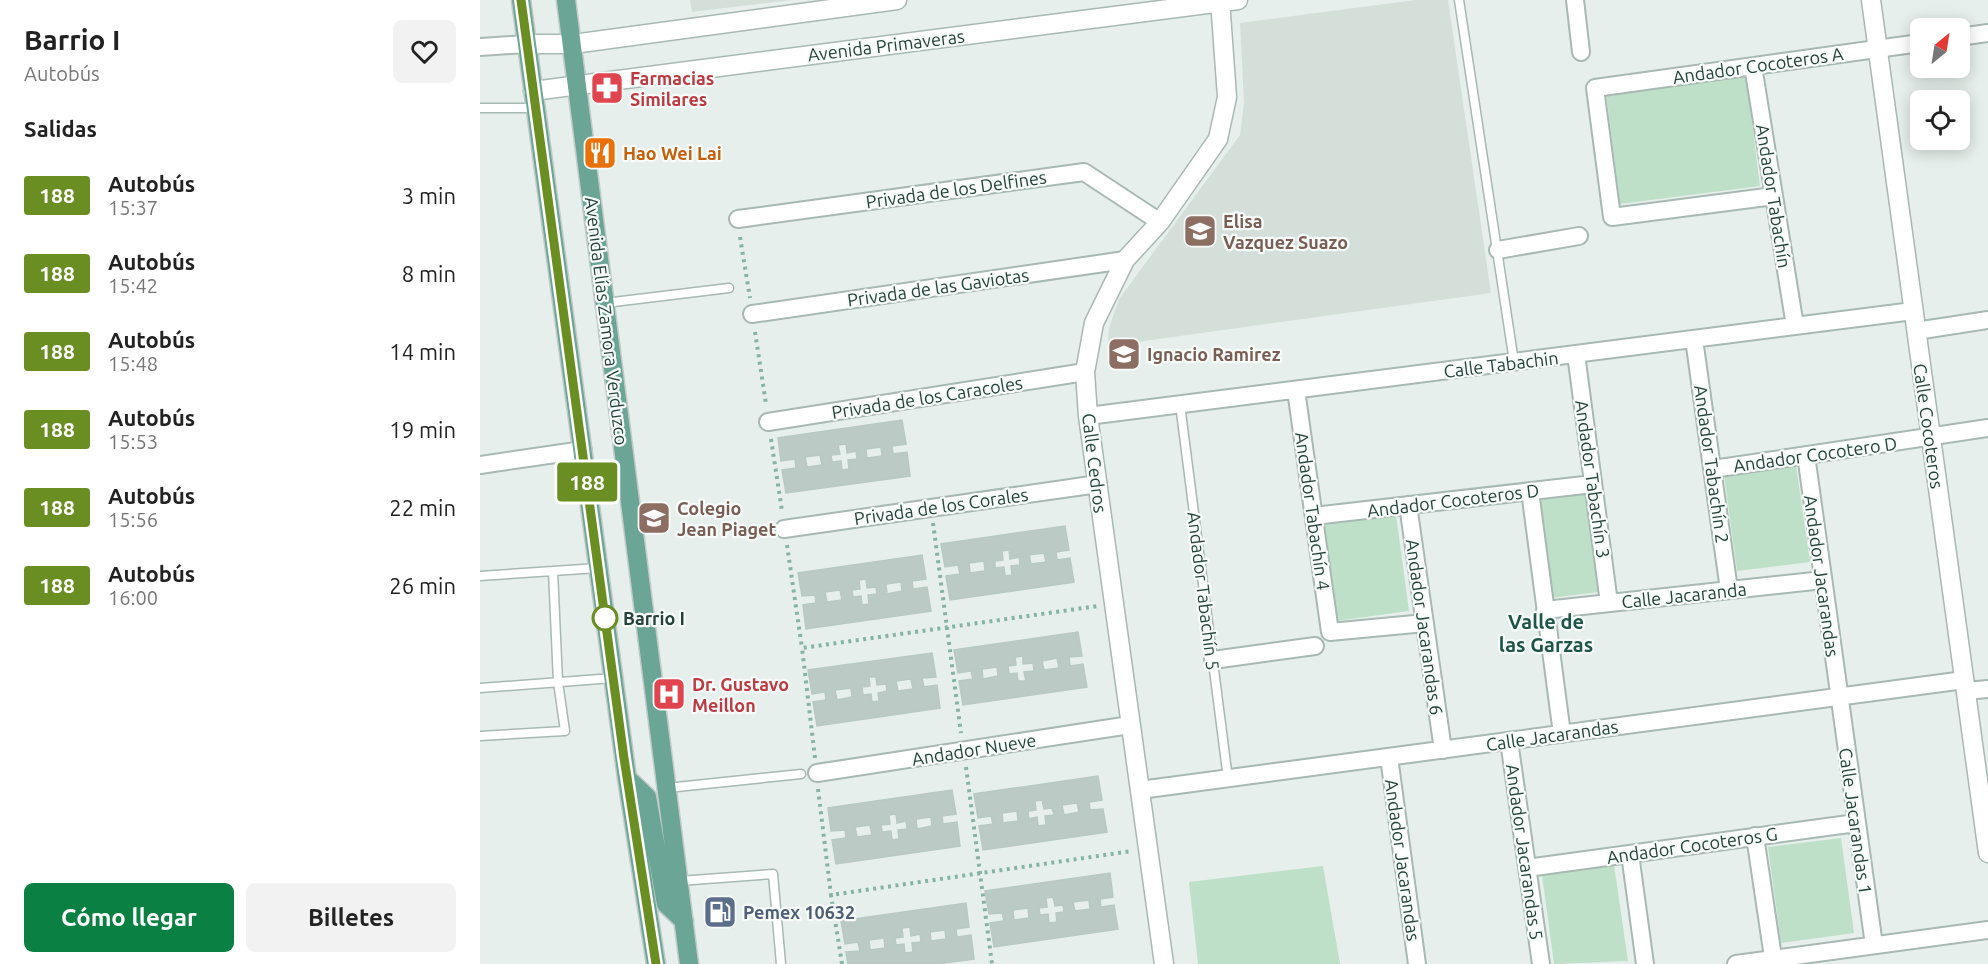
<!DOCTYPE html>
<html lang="es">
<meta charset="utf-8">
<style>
body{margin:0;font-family:Ubuntu,sans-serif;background:#f2f2f2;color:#222;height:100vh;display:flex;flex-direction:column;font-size:22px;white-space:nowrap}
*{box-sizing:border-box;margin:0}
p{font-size:20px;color:#767676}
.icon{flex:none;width:33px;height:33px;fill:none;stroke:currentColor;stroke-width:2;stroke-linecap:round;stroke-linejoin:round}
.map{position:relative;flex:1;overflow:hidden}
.panel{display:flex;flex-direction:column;background:#fff;width:480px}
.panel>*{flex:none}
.badge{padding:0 12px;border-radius:4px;font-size:21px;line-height:39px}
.needle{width:39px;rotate:30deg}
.tools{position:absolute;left:1430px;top:18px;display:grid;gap:12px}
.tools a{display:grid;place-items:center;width:60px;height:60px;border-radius:9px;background:#fff;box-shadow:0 3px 15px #0003;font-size:30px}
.map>.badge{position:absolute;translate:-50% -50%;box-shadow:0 0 0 3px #fff}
h2{padding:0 24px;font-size:22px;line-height:54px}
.round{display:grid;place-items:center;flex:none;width:63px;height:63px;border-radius:9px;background:#f2f2f2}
.headline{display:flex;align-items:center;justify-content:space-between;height:102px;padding:0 24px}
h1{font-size:28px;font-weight:700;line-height:45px}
.button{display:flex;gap:12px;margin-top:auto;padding:12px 24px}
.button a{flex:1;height:69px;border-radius:9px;background:#0b8043;color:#fff;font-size:24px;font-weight:700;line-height:69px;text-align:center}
.button a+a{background:#f2f2f2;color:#222}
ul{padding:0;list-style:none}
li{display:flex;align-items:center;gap:18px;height:78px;padding:0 24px}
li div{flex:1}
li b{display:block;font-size:22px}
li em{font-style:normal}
li .badge{min-width:66px;font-weight:700;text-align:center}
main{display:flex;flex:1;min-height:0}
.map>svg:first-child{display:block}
</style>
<main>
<section class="panel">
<div class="headline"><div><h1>Barrio I</h1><p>Autobús</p></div><a class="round"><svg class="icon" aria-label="heart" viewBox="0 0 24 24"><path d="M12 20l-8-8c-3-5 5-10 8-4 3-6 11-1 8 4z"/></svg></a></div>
<h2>Salidas</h2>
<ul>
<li><span class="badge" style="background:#6b8e23;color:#fff">188</span><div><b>Autobús</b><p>15:37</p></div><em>3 min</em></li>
<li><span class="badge" style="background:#6b8e23;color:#fff">188</span><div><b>Autobús</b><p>15:42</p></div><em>8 min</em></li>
<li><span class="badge" style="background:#6b8e23;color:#fff">188</span><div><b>Autobús</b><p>15:48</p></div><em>14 min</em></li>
<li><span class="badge" style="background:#6b8e23;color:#fff">188</span><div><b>Autobús</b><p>15:53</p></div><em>19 min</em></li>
<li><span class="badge" style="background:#6b8e23;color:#fff">188</span><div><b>Autobús</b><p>15:56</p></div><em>22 min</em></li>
<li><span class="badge" style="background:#6b8e23;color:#fff">188</span><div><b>Autobús</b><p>16:00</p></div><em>26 min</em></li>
</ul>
<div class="button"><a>Cómo llegar</a><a>Billetes</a></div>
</section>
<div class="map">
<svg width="1508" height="964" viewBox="0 0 1508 964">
<rect width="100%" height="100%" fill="#e6efeb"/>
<path fill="#d4dfda" d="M210 0H312L212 12Z
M936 0H968L1011 293 628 346 629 328 639 299 760 135 764 103 760 23Z"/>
<path fill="#bfe0c8" d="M1266 75 1280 186 1140 204 1126 92Z
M1316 466 1330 562 1257 571 1244 475Z
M1106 490 1119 592 1070 598 1057 496Z
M916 515 929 611 856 621 843 525Z
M1361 838 1374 933 1301 943 1288 847Z
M1134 865 1148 961 1074 964 1062 875Z
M843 866 860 964H718L709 882Z"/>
<path fill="#bbcac4" stroke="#b8c9c2" stroke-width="1.5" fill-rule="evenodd" d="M422 420 426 444 412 446 413 454 427 452 430 476 306 493 302 470 316 468 315 459 301 461 298 438ZM366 444 367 453 376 451 377 459 368 460 369 469 362 470 361 461 352 462 351 455 360 454 358 445ZM401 447 402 456 387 458 386 449ZM340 455 342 465 327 467 325 457Z
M585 526 589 550 576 552 577 560 590 558 594 582 470 600 466 576 480 574 478 565 465 567 461 544ZM529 550 530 559 539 557 540 565 531 566 532 575 525 576 524 567 515 568V561L523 560 522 551ZM564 553 566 562 551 564 549 555ZM504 561 505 571 490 573 489 563Z
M442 555 446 579 432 581 433 589 447 587 451 611 326 629 323 605 336 603 335 595 322 596 318 573ZM386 579 387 588 396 587 397 594 388 595 389 604 382 605 381 596 373 597 372 590 380 589 379 580ZM421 582 422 591 407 594 406 584ZM360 590 362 600 347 602 345 592Z
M598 632 602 656 589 657 590 666 603 664 607 687 483 705 479 681 493 679 491 671 478 673 474 650ZM543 656V664L553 663 554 671 544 672 546 681H538L537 673 529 674 528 666 536 665 535 657ZM577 658 579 668 564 670 562 661ZM517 667 518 676 503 679 502 669Z
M452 653 456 677 442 678 444 687 457 685 460 708 337 726 333 702 346 700 345 692 332 694 328 670ZM389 677H396L397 685 406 684 407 691 398 693 399 701 392 702 391 694 383 695 382 687 390 686ZM431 679 433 689 418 691 416 681ZM371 688 372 697 357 700 355 690Z
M618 776 622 800 609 802 610 810 623 809 627 832 503 850 499 826 513 824 511 816 498 818 494 794ZM562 800 564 809 572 808 574 815 565 816 566 825 558 826 557 817 549 819 548 811 556 810 555 801ZM597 803 599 812 584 815 582 805ZM537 811 538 821 523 823 522 813Z
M472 790 476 814 462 816 463 824 477 822 480 846 356 864 352 840 366 838 365 830 351 831 348 808ZM416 814 417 823 426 821 427 829 418 830 419 839 412 840 411 831 402 832 401 825 410 824 409 815ZM451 817 452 826 437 829 436 819ZM390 825 392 835 377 837 375 827Z
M630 873 633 897 620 899 621 907 634 905 638 929 514 947 510 923 524 921 522 913 509 914 505 891ZM573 897 575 906 583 905 584 912 576 913 577 922 569 923 568 914 560 915 559 908 567 907 566 898ZM609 900 610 909 595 911 593 902ZM548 908 549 918 534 920 533 910Z
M486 903 489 927 476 929 477 937 491 935 494 959 457 964H368L366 952 380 951 378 942 365 944 361 921ZM430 927 431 936 440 934 441 942 432 943 433 952 425 953 424 944 416 945 415 938 423 937 422 928ZM465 930 466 939 451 941 450 932ZM404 938 405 948 390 950 389 940Z"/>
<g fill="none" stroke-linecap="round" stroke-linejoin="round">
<g stroke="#a8b8b2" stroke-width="11">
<path id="service" d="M979 0 1034 362
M0 108H56
M125 303 249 288
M700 404 748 779
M0 576 118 568
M0 688 133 678
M0 736 85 731 78 682 73 571
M187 788 321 774
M199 881 293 874 301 964"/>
</g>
<g stroke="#a8b8b2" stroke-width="20">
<path id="minor" d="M1095 0 1101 52
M1479 37 1508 33
M0 47 47 44
M1273 66 1315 326
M1294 196 1132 217 1115 88 1440 43
M258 219 604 172 680 222
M1018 250 1099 236
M272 314 645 260
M1436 331 1508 320
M1214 339 1249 590
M1096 354 1129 603
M816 390 850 632 945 623
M608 416 1433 311
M288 422 605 372
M1326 455 1394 945
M0 465 103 450
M1233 469 1508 428
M1050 491 1082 734
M928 505 963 750
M834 516 1113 484
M304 529 618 484
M1065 610 1343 580
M733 660 835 646
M1486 691 1508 689
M1029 741 1061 964
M909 757 937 964
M337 773 650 725
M660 790 1484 680
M1275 836 1294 964
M1150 854 1165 964
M1047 868 1376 823
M1256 964 1508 930"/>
</g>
<g stroke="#a8b8b2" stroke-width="21">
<path id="tertiary" d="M1391 0 1508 853
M47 44H93L417 0
M53 91 758 0
M684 964 608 416 605 372 614 323 645 260 680 222 738 139 747 97 740 0"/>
</g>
<g stroke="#c2cac8" stroke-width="21">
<path id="primary" d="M41 0 147 778 176 964
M86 0 209 964
M147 778 167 797 186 904 204 921"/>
</g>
<path stroke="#86b3a5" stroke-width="4" stroke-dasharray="3 4.5" stroke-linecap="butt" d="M260 237 270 298
M275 332 286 404
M291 439 302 511
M453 523 481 733
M307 545 322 648
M335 758 322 648 618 606
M486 767 512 964
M338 789 351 895
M362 964 351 895 652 851"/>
<use href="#service" stroke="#fff" stroke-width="8"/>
<use href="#minor" stroke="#fff" stroke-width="16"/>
<use href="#tertiary" stroke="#fff" stroke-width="18"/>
<use href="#primary" stroke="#6aa596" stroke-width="18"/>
</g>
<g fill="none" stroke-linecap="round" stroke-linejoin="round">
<g stroke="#fff" stroke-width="14">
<path id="line" d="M41 0 144 758 176 964"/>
</g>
<use href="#line" stroke="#6b8e23" stroke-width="9"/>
</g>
<defs>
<g id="pharmacy-square" transform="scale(1.725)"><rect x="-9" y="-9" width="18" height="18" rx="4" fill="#e0444e" stroke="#f7fbf9"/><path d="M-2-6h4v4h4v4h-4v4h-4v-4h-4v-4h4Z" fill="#fff"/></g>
<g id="restaurant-square" transform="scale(1.725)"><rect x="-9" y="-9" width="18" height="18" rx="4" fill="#e8710a" stroke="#f7fbf9"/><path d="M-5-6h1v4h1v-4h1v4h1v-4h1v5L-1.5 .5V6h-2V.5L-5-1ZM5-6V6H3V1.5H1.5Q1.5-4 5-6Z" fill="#fff"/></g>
<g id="school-square" transform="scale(1.725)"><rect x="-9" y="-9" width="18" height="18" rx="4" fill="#8d6e63" stroke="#f7fbf9"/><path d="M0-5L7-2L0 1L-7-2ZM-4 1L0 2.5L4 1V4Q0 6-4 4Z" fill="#fff"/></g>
<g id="hospital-square" transform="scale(1.725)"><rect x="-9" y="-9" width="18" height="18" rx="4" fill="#e0444e" stroke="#f7fbf9"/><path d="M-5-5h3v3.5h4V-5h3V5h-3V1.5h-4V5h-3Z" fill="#fff"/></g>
<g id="fuel-square" transform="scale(1.725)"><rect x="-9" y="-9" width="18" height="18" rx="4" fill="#5c6f8a" stroke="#f7fbf9"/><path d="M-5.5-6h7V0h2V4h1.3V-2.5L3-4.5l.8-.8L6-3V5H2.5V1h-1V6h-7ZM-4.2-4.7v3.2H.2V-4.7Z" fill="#fff"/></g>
</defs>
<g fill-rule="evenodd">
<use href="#pharmacy-square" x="127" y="88"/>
<use href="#restaurant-square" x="120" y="153"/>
<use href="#school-square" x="720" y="231"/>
<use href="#school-square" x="644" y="354"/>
<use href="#school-square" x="174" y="518"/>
<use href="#hospital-square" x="189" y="694"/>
<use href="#fuel-square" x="240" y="912"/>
</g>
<circle fill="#fff" stroke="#6b8e23" stroke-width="3" cx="125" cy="618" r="12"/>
<g text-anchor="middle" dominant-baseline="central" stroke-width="4.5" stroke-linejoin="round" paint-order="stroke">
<g font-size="18" fill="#24423a" stroke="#f7fbf9">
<text transform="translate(406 45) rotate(-7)">Avenida Primaveras</text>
<text transform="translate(1278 65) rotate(-8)">Andador Cocoteros A</text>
<text transform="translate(476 189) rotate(-8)">Privada de los Delfines</text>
<text transform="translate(1294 196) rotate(81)">Andador Tabachín</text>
<text transform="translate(458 287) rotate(-8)">Privada de las Gaviotas</text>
<text transform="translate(127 321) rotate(83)">Avenida Elías Zamora Verduzco</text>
<text transform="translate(1021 364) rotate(-7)">Calle Tabachin</text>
<text transform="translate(447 397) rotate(-9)">Privada de los Caracoles</text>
<text transform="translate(1449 426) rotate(82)">Calle Cocoteros</text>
<text transform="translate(1335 454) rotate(-8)">Andador Cocotero D</text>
<text transform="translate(615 463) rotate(83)">Calle Cedros</text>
<text transform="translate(1232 464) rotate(82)">Andador Tabachín 2</text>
<text transform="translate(1113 479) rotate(82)">Andador Tabachín 3</text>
<text transform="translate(973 500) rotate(-7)">Andador Cocoteros D</text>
<text transform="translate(461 506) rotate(-8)">Privada de los Corales</text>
<text transform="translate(833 511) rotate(82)">Andador Tabachín 4</text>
<text transform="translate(1342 576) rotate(82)">Andador Jacarandas</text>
<text transform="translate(724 591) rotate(83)">Andador Tabachín 5</text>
<text transform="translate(1204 595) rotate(-6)">Calle Jacaranda</text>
<text transform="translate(945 627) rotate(82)">Andador Jacarandas 6</text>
<text transform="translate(1072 735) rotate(-8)">Calle Jacarandas</text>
<text transform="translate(494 749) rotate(-9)">Andador Nueve</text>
<text transform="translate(1376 821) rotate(82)">Calle Jacarandas 1</text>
<text transform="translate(1212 845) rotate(-8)">Andador Cocoteros G</text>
<text transform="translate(1045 852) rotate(82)">Andador Jacarandas 5</text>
<text transform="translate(923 860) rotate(82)">Andador Jacarandas</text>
</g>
<g font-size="18" font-weight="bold" fill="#be3a42" stroke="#f7fbf9" text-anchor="start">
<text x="150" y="78">Farmacias<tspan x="150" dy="21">Similares</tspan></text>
<text x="212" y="684">Dr. Gustavo<tspan x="212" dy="21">Meillon</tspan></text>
</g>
<g font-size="18" font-weight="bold" fill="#c56008" stroke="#f7fbf9" text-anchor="start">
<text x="143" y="153">Hao Wei Lai</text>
</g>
<g font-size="18" font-weight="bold" fill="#785e54" stroke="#f7fbf9" text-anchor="start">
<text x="743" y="221">Elisa<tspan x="743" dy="21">Vazquez Suazo</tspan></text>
<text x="667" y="354">Ignacio Ramirez</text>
<text x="197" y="508">Colegio<tspan x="197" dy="21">Jean Piaget</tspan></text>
</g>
<g font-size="18" font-weight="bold" fill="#24423a" stroke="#f7fbf9" text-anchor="start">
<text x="143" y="618">Barrio I</text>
</g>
<g font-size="18" font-weight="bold" fill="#4e5e75" stroke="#f7fbf9" text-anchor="start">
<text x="263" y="912">Pemex 10632</text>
</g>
<g font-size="20" font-weight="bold" fill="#1f5548" stroke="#f7fbf9">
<text x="1066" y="621">Valle de<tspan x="1066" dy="23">las Garzas</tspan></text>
</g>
</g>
</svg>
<div class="tools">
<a><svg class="needle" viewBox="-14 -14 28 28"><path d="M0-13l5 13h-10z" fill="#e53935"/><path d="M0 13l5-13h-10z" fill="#767676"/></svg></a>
<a><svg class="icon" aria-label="locate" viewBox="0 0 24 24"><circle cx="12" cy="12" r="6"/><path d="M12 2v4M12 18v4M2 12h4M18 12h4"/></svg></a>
</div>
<b class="badge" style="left:107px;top:482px;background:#6b8e23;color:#fff">188</b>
</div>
</main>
